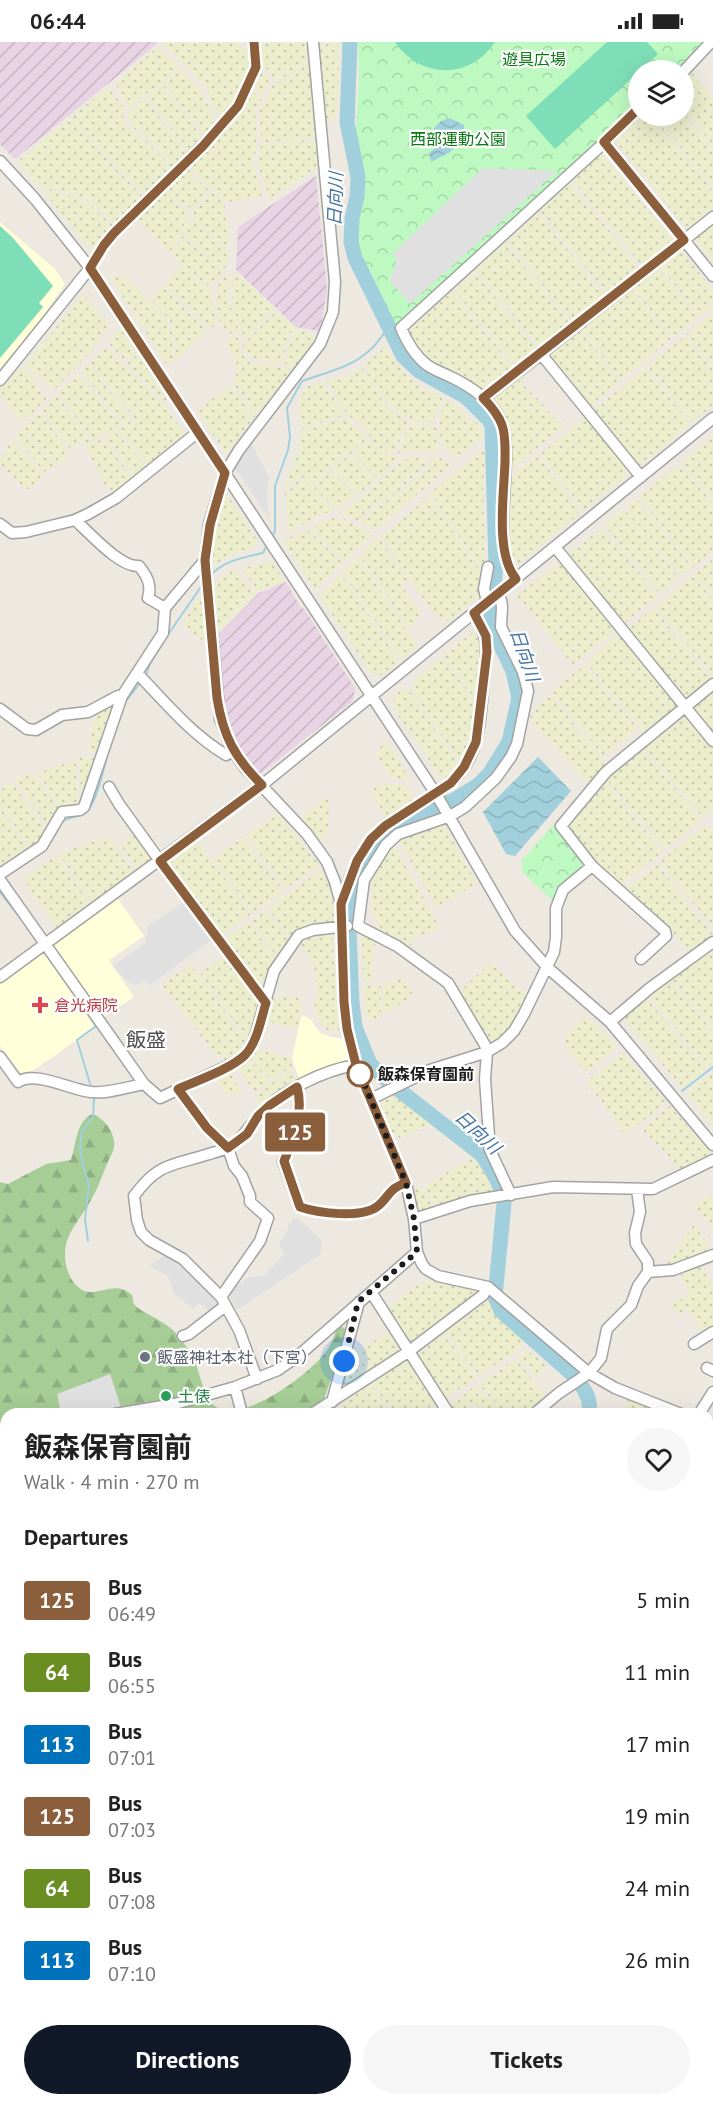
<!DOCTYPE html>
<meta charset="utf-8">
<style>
body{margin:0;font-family:"PT Sans","Noto Sans JP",sans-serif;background:#f6f6f6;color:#222;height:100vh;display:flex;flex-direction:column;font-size:22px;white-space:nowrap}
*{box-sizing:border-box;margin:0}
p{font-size:20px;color:#767676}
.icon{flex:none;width:33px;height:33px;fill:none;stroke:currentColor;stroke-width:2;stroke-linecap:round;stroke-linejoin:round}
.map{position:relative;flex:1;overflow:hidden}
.panel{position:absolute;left:0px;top:1366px;width:714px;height:698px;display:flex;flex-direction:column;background:#fff;border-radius:18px 18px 0 0;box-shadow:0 6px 24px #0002}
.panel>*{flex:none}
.badge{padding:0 12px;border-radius:4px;font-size:21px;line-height:39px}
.controls{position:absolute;left:628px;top:18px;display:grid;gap:12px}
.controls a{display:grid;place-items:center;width:66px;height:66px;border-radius:50%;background:#fff;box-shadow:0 6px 24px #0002;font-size:30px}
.you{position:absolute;width:30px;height:30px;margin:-15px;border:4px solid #fff;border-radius:50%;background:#1a73e8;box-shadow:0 0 0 9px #1a73e833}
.map>.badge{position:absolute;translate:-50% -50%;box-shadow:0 0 0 3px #fff}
h2{padding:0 24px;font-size:22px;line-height:54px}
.round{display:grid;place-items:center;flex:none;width:63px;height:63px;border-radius:32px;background:#f6f6f6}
.headline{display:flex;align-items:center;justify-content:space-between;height:102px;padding:0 24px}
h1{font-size:28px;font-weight:700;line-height:45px}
.primary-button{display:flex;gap:12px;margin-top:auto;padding:12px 24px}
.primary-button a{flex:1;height:69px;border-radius:36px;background:#111827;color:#fff;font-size:24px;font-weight:700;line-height:69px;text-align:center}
.primary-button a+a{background:#f6f6f6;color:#222}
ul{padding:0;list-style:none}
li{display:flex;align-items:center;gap:18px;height:72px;padding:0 24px}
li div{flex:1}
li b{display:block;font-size:22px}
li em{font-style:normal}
li .badge{min-width:66px;font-weight:700;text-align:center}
.status{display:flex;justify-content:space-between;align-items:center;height:42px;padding:0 30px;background:#fff;direction:ltr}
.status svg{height:16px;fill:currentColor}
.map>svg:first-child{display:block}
</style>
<div class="status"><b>06:44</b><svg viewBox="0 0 49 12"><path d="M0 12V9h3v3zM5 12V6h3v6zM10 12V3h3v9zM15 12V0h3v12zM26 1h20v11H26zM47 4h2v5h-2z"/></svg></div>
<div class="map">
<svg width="713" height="2063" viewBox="0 0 713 2063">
<defs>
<pattern id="industrial-furrows" width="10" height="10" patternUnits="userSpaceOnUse" patternTransform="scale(1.5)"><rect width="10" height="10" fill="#e7d3e3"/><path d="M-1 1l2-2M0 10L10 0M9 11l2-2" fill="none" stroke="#c6b5c2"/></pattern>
<pattern id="farmland-dots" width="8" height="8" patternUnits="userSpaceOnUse" patternTransform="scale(1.5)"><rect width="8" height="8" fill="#ebedcc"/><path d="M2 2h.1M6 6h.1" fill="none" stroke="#c9cbaf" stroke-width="1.8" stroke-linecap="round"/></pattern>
<pattern id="forest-firs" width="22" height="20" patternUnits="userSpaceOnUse" patternTransform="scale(1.5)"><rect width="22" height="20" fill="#a6cd96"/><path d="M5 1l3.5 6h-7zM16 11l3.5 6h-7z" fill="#8eaf81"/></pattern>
<pattern id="park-crowns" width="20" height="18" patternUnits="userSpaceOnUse" patternTransform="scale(1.5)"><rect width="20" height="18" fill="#bdf9c1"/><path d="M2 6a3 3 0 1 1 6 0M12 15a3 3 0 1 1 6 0" fill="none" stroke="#a2d5a5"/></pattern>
<pattern id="water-waves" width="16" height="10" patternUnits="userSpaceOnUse" patternTransform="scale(1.5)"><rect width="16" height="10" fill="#a1cfdc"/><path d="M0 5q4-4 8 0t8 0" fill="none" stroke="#8ab1bc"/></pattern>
</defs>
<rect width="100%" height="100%" fill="#ede9e1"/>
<path fill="url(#industrial-furrows)" d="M0 0H155L157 2 15 117 0 102Z
M316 134 327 247 320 289 296 285 236 228 238 185Z
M286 540 301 566 304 567 355 646 353 659 260 732 237 704 226 680 221 650 217 594 259 551Z"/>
<path fill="#ffffd9" d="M0 180 55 227 65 242 36 284 0 327Z
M118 857 144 894 109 918 134 955 104 975 54 906 55 901Z
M43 910 95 985 34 1028 21 1031 0 1004V941Z
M303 973 311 978 320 991 331 995 345 997 351 1020 300 1037 296 1029 292 1016 301 975Z"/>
<path fill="url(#farmland-dots)" d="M162 0H238L251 15 249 32 234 62 222 75H220L212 64 207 46Z
M259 0H307L308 15 293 33 282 30 279 38 273 36 271 31 261 22Z
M331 0H338L339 30 337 77 325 78 318 7Z
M158 5 180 25 129 66 116 43 136 23Z
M307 21 310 22 316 95 262 101 259 66 265 61 274 39 279 40 282 38 283 32 293 35Z
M181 27 200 47 214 76V79L204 95 164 40Z
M260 28 270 36 263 56 254 46Z
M692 31 713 56V103L684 67V38Z
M162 41 203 97 189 111 147 54Z
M107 46H109L124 65 123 78 126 84 147 99 166 119 168 124 164 133 147 155 70 76Z
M253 50 262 58 255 67 257 103 253 120 262 154 227 160 195 133 191 124 238 74 248 55Z
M145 56 187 112 169 130V118L150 98 131 84 129 78 128 72 132 67Z
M684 71 713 107V146L656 74H684Z
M640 74H653L713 149V168L688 188 616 100Z
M69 77 145 157 116 183 90 160 73 150 64 151 48 144 38 143 17 120Z
M310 98 316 101 318 125 270 157 258 123 261 102Z
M600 112 603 113 674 199 642 224 572 138Z
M188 125 193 135 209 148 193 167 179 160 172 153 168 145Z
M570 141 637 223 638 229 608 253 540 169Z
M47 145 64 154 73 153 89 162 115 185 104 194 95 213 41 146Z
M166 147 178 162 187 169H191L182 186 181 193 170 210 135 176Z
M212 150 225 162 224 171 230 188 228 205 193 177 194 169Z
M538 171 603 251V256L572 279 507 199Z
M189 178 193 179 228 208V219L224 227 183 193 184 185Z
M713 181V220L695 198 696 194Z
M182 194 223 228 222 232 212 241 208 243 188 230 171 212Z
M505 201 568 277 567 282 539 305 476 228Z
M680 207 713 248V264L700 275 660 225Z
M180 225 200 240 208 245 212 244 211 255 217 283 209 287 164 243Z
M658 226 698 275 673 296 633 247 636 242Z
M475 230 537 307 516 323 454 248Z
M236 231 275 267 243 300 242 289 236 277 232 257V239Z
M230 234 229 260 239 289 238 291 232 292 220 282 215 263 218 243 223 235Z
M110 235H122L129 238 163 273 173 293 174 319 167 323Z
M162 244 204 286 202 295 176 318 174 291 171 281 162 269 150 257Z
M631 247 671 297 622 338 582 289 583 284Z
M452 249 514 325 484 348 428 318 410 296V288Z
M84 252 108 283 94 307 54 348 25 323Z
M276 269 297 287 289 292 282 321 250 316 245 310 243 303Z
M713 270V325L686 292Z
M121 287 138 311 125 319 107 299Z
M298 289 312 292 316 295 295 326 285 323V319L290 296Z
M577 289H580L621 339 590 364 547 313Z
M238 293 241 310 250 321 271 323 292 328 253 377 245 357 233 342 238 326 236 319 228 305V297Z
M685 294 713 328V363L692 380 647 324Z
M106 305 165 364 187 396 149 424 116 388 135 376 89 322Z
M385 305 404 331 420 344 443 356 434 376V381L412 378 403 374 384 358 364 323Z
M139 314 168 360 165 361 127 321 134 315Z
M87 324H89L132 377 123 382 81 330Z
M20 326H24L38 341 36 344 47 356 34 370 20 379 0 352V348Z
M360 326 363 327 369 333 383 360 392 369 408 380 394 411 382 409 371 399 368 389 346 371 330 344 325 340 352 332Z
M645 326 691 382 639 424 593 369Z
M78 332 121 383 92 399 58 351Z
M514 339H520L563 384 510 429 493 359V356Z
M322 340 345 373 301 387 299 374 300 356 308 344Z
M231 344 244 359 251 379 226 413 197 368Z
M57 353 90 400 78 402 71 408 41 368Z
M446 357 459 365 472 380 480 382 483 395 456 416 446 407 440 396 441 384 439 377Z
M40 370 69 410 61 422H56L22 385Z
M587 374 624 420 623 423 628 432 584 468 540 412Z
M345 376 364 390 366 394V399L357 404 351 412H347L312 442 303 435 290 441 284 459 287 436 299 410 300 393 303 388Z
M411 381 437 385 438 408 402 410 397 412Z
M21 386 54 423 45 430 14 395Z
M114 388 147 425 136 435 105 396Z
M713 395V459L682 420Z
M12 397 44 432 29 447H26L0 423V418Z
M103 397 133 436 115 451 104 442 85 403Z
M367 400 373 402 381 410 398 415 399 417 388 426 378 437 354 413 357 408Z
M483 407 485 411 483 443 485 523 484 532 430 451Z
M537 413 579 466 578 473 518 522 511 513 508 478 510 436Z
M352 414 377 438 358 452 333 427 347 415Z
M435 414 446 418 451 424 379 485 373 486 361 481 371 469 402 448 428 426 431 419 429 415Z
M418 415H426L428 420 426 423 397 450 369 467 359 479 339 471 374 445 388 431 407 416Z
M676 425H683L713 462V509L694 525 639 455Z
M331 428 356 453 336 467 313 445Z
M302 438 307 440 333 468 288 490 286 455 294 441Z
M225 449 258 499 252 507 235 511 212 524 214 497Z
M430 454 483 534 480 554 447 579 433 571 381 494Z
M635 457 638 458 693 526 681 534 629 471 628 464Z
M621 469 628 471 679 536 660 552 606 485V481Z
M329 476 344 477 361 487 373 491 344 520 310 487Z
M308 488 343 521 316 548 285 503 288 496Z
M599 488H605L658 554 624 581 566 515Z
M378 494 408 537 401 543 421 571 409 587 360 514Z
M358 515 418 605 404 617 394 608 343 530Z
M713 517V556L694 532Z
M271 519 283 537 277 543 259 549 241 527Z
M563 522 617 587 573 623 517 554 555 523Z
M235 528 256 552 217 590 218 576 214 542 225 533Z
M341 531 399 620 382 633 371 631 320 554Z
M692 534 694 535 713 558V634L655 564Z
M201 553 206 598H202L194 592 183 581Z
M654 566 712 638 688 657 684 658 627 587Z
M473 590 479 598 482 610 477 660 444 613Z
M618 593H622L679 665 646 692 586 621Z
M443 614 476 662 469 702 459 719 413 650 414 639Z
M584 623 638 686 604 715 551 649Z
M402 647 410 649 459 724 456 730 445 741 399 675 393 659 395 652Z
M713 649V692L693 666Z
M550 652 606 722 588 742 537 686 530 674Z
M114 659V666L101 710 88 709 90 694 98 667Z
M682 675H689L713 704V768L703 776 644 706Z
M388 700 411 739 391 736 377 714 381 703Z
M642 707 701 778 665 808 606 737Z
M79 715 99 717 82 762Z
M76 718 78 764 62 766 37 731Z
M25 733H34L60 767 46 782 15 738Z
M12 740 44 785 39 798 30 805 0 762V748Z
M605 740 663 810 622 842 599 823 569 786 570 779Z
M384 742 403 743 408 746 415 760 389 775H385L371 749 375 745Z
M327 754 329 763 328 790 319 797 299 776Z
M0 765 28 806 0 826Z
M277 771 320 823 286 847 246 793Z
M442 780 477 842 436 865 401 802 396 799Z
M704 784H707L713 791V885L659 820Z
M136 790 153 815V820L138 828 120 803Z
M109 794 135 831 93 862 58 811Z
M243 795 284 849 253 871 213 817Z
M196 798 251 872 222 893 167 821Z
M392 805 396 806 439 884 437 888 415 895 409 906 382 889 371 869V842L378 826Z
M56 813 88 859V866L57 886 23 837Z
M657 822 712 891 711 896 693 912 647 865 625 848Z
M321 828 331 847 336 879 291 899 268 866Z
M266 868 289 898 277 915 252 879Z
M249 880 276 917 269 927 263 950 224 898Z
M332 890 339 989 327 988 316 972 314 964 317 953 315 928 306 908 301 903 300 897 304 894Z
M361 893 369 895 375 902 370 941 364 940Z
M710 911 713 915V987L672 937Z
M225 914 260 962 249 996 247 997 200 931Z
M490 921 527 954 521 972 509 989 493 1001H488L458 951Z
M191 922 247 1000 239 1012 225 1018 223 1014 215 1012 162 943Z
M404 935 413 954 383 973V942Z
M671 938 713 990V1021L707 1025 650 956 651 951Z
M381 943V975L370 978 366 973 364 944Z
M291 954 298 955 302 961 297 987 266 979 271 957Z
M647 957 706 1027 683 1047 625 978 624 973Z
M585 973 618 1004 587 1030 570 1012 566 1000V993L571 986Z
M254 1007 291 1016 292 1024 272 1038 261 1029 249 1014Z
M623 1011 666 1061 624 1094 615 1077 587 1041 589 1037Z
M247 1015 270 1040 254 1050 237 1024Z
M292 1027 295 1042 259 1067 256 1052Z
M229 1028 242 1050 227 1052 215 1035Z
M713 1031V1083L686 1051 706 1034Z
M396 1052 400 1054 432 1082 399 1096 397 1093 393 1094 381 1064 383 1060Z
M670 1064 710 1110 706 1117 680 1129 672 1118 642 1087Z
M471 1116 484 1125 494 1143 495 1151 436 1165 425 1148 426 1143Z
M420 1145 424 1150 434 1167 416 1171 413 1147Z
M708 1152 713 1159V1185L693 1164Z
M694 1182 705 1198 709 1207 708 1211 672 1224 665 1223Z
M701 1223 713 1244V1288L705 1294 688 1267 679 1273 670 1262 677 1257H682L690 1252 680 1231 688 1230Z
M429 1237 478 1248V1252L412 1302 408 1301 386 1268 411 1247Z
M489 1258 491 1267 497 1275 523 1297 522 1305 479 1334 445 1290Z
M390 1289 401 1310 375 1328 360 1308Z
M444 1292 477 1336 446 1356 418 1316 421 1310Z
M526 1307 546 1323 537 1335 519 1315Z
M359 1309 371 1325V1329L342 1350 340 1347 349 1315Z
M517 1317 547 1357 531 1371 516 1369 502 1363 489 1354 478 1342Z
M405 1318 411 1319 437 1362 415 1372H393L373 1342Z
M371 1342 390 1372H342L340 1363Z
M476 1343 487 1355 502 1364 529 1372H494L459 1356Z
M457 1357 488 1372H454L448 1363Z
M627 1357 666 1372H627Z
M713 1516V1576L708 1573V1521Z
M713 1706V1769H708V1710Z
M713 1775V1826L708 1827V1776Z
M559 2058H616L617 2063H559Z
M632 2058H674V2063H628L627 2059Z"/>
<path fill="url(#forest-firs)" d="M93 1072C105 1077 116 1092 114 1105 113 1111 109 1117 107 1122 102 1134 98 1146 92 1156 85 1170 74 1182 68 1196 62 1211 65 1233 77 1244 94 1261 112 1235 132 1253 133 1255 133 1261 134 1262 138 1269 165 1279 175 1290 182 1299 191 1309 195 1320 201 1333 203 1356 216 1365 244 1382 309 1332 325 1311 332 1302 335 1292 338 1282L348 1289 323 1360 306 1372 275 1368 260 1372H6V2058H422V2063H0V1140L8 1142 46 1122 71 1118C76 1103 76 1078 93 1072Z
M708 1911 712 1925 709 1940 713 1942V2063H679L678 2058H708Z"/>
<path fill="url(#park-crowns)" d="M358 0H706L678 28H639V62L396 285 365 229 357 209 356 198 365 141 356 88 359 36Z
M554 782 585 820V826L553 859 522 830V818Z"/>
<path fill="#7edeb8" d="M395 0H495C470 38 420 37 395 0Z
M607 0H647L658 12 555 107 526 74Z
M0 184 13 196 53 244 39 261 43 265 0 316Z"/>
<path fill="#e0e0e0" d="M483 126 557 129 410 262 390 239 397 217 392 212Z
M251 401 269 435 270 433 267 447 269 477 235 426Z
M183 860 211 898 149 944 145 939 138 943 130 941 112 924 145 902 148 884Z
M293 1176 299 1177 322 1199 321 1212 237 1268 228 1251 249 1235 264 1234 284 1212 279 1204Z
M168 1211 182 1219 222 1262 211 1271 200 1261 194 1267 174 1252 168 1234 149 1224Z
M110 1332 123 1371 61 1372 57 1352Z"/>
<path fill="url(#water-waves)" d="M450 76 464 83 463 99 450 110 431 120 429 111 438 104 435 98 434 86 441 79Z
M538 715 571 749 515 814 506 812 483 770Z"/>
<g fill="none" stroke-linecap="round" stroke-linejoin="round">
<path stroke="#a1cfdc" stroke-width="2" d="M271 496 275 489V444L288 408 290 395 287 366 302 339C339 326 366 323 388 285
M211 533C223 519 245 515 263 511L267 503
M167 594 203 542
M146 633 150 622 164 599
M126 659 141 640
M85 771C97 762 104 725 108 710
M62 779 80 773
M0 850 21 877
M90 975 96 984 77 998 91 1045
M682 1049 713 1025
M88 1199 85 1177 89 1143 82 1120 80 1103 82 1089 93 1075 94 1056"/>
<path stroke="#a1cfdc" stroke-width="15" d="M350 0 347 80 358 135 357 155 352 176 351 200 355 216 403 314 419 329 466 355 489 378 492 384 496 522 491 574V583L513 629 519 656 509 700 490 731 478 743 454 758 397 783 382 793 371 805 363 820 348 865 352 961 355 985 370 1022 390 1041 481 1112C491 1126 502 1143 504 1161L495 1255 501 1269 573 1333C583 1345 593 1357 588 1372
M545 2058 546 2063"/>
<g stroke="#a3a3a3" stroke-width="13">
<path id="minor" d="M313 0 335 240 333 270 320 302 239 408 225 431 209 482 205 518 220 677 233 709 245 726 307 792 327 820 335 840 341 862 344 960 347 987 356 1023 406 1141 414 1177 417 1210 422 1222 426 1227 438 1234 488 1245 589 1331 615 1346 681 1372
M684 29 711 0
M605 100 713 234
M0 119 35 157 90 226 436 752 515 889 548 926 610 980 713 1103
M0 338 90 226 104 203 114 191 214 92 238 64 256 25 254 0
M484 356 541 312
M641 435 541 312 713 175
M75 478C89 490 120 526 139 524 147 534 152 543 148 556L165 566
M0 482 12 491 26 490 75 478 88 472 116 456 198 390
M555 505 713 699
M516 537C489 503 514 426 503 385 497 362 472 345 451 335 443 331 434 328 427 323 414 313 407 300 401 286L605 100 639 66
M497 553 501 558 502 565 501 585 523 630 528 649 517 702 511 715 496 736 465 765 450 774 398 792 386 803 364 838 358 884 397 904 448 941 485 1003 487 1010 485 1037 490 1108 511 1153
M487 560 484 547 488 525
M138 632C166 661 191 692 226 713L233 709
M0 667 27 687 36 688 62 673 88 670 118 654H122L163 591 165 566 205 518
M109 745 119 762 160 819 266 961
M0 832 42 804 62 770 80 768 84 765 122 654
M0 838 144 1042 160 1056 234 1021 246 1013 254 998 274 929 299 893 313 888 347 884
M341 862C350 833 361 802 386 783 412 764 445 753 464 726 481 701 481 667 484 637 487 613 489 592 474 571
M641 917 666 894 665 889 592 824 561 784 606 730 713 642
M0 935 262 743 713 376
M610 980 650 946 713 900
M0 1015 18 1040C34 1028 71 1048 91 1050 107 1052 128 1045 144 1042
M297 1045C304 1070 294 1096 283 1119L300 1165C318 1171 362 1177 378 1164 389 1154 390 1145 406 1141
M178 1047 207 1086 228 1106 234 1124 242 1134 250 1154V1160L268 1176 260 1199 221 1255
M371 1057 430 1028 487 1010 502 1001 514 989 524 972 554 910 556 895V866L563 848 592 824
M414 1177 470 1159 553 1145 653 1147 713 1118
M648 1230 673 1228 713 1213
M371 1250 449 1372
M183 1294 189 1292 225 1264
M694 1302 713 1290
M707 1326 713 1329
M257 1337 239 1288 221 1255 183 1217 149 1198 141 1190 137 1178 134 1154C159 1120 172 1124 209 1112 216 1110 224 1108 231 1104 244 1095 248 1085 259 1074 280 1049 324 1028 356 1023
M332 1360 359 1260
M115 1372 175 1362 235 1345
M242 1372 235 1345 278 1328 298 1314 417 1210
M312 1372 408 1310 483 1253 488 1245
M534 1372 559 1351 589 1331 601 1316 607 1287 631 1263 638 1244 648 1230V1220L636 1202 635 1191 640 1170 637 1147
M699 1372 713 1350
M708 1383 713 1384
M0 1399 6 1397
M708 1432 713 1429
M708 1478 713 1477
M708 1602 713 1606
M708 1643 711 1645
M708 1704 713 1701
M708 1830 713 1829
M708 1890 713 1908
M623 2058 624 2063
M515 2063V2058"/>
</g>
<use href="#minor" stroke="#fff" stroke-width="10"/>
</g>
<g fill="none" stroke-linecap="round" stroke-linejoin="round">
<g stroke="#fff" stroke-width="14">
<path id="line" d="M254 0 256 25 238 64 203 104 114 191 104 203 90 226 225 431 210 483 205 518 217 656C223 694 235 716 262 743L160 819 266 961C261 977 257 1001 245 1013 231 1027 196 1039 178 1047L207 1086 228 1106 247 1092 258 1074 270 1063 297 1045C304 1070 294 1096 284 1119L300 1165C318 1171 362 1177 378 1164 389 1155 390 1145 406 1141L356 1023 347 987 344 960 341 862 357 819 371 797 385 784 451 741 464 725 476 700 487 610 486 594 474 571 516 537C495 512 504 452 505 420 505 408 506 394 502 383 498 372 491 364 483 356L684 198 604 100 639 66"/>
</g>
<use href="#line" stroke="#8b5e3c" stroke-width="9"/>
<path stroke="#1c1c1c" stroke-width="6" stroke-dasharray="0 10.8" d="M344 1319 358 1260 417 1210 414 1177 406 1141 360 1032"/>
</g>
<path fill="#e0444e" stroke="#fff" stroke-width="2" d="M37 954h6v6h6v6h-6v6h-6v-6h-6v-6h6z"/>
<circle fill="#fff" stroke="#8b5e3c" stroke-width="3" cx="360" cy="1032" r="12"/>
<circle fill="#6b7280" stroke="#fff" stroke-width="2" cx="145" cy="1315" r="6"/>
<circle fill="#2e9e5b" stroke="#fff" stroke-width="2" cx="166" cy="1354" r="6"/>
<g text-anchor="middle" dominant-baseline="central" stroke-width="4.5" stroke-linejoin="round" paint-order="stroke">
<g font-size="16" fill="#0b7913" stroke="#fff">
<text x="534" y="17">遊具広場</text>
<text x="458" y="97">西部運動公園</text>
</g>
<g font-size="16" fill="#be3a42" stroke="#fff" text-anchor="start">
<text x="54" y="963">倉光病院</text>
</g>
<g font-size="16" font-weight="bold" fill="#1c1c1c" stroke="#fff" text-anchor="start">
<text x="378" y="1032">飯森保育園前</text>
</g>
<g font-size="16" fill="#5b616d" stroke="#fff" text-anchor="start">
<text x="157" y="1315">飯盛神社本社（下宮）</text>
</g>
<g font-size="16" fill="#27864d" stroke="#fff" text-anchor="start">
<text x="178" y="1354">土俵</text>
</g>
<g font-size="18" font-style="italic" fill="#4676a3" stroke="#fff">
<text transform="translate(335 157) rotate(-88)">日向川</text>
<text transform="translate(525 613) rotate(71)">日向川</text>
<text transform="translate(478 1090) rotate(43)">日向川</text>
</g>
<g font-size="20" fill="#4f4f4f" stroke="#fff">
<text x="146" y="998">飯盛</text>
</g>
</g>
</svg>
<div class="controls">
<a><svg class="icon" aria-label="layers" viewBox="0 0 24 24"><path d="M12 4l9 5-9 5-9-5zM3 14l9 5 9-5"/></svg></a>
</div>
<div class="you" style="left:344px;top:1319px"></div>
<b class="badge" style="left:295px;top:1090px;background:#8b5e3c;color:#fff">125</b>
<section class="panel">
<div class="headline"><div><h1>飯森保育園前</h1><p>Walk · 4 min · 270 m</p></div><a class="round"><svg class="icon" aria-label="heart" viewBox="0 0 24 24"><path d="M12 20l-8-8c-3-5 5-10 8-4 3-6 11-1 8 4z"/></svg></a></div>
<h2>Departures</h2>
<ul>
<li><span class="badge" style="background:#8b5e3c;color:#fff">125</span><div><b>Bus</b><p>06:49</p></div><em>5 min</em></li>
<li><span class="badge" style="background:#6b8e23;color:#fff">64</span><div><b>Bus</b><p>06:55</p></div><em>11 min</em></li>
<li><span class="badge" style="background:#0072bc;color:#fff">113</span><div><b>Bus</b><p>07:01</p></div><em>17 min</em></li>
<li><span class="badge" style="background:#8b5e3c;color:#fff">125</span><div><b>Bus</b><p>07:03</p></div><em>19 min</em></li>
<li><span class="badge" style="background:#6b8e23;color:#fff">64</span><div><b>Bus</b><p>07:08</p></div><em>24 min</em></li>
<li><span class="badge" style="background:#0072bc;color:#fff">113</span><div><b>Bus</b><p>07:10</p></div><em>26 min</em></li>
</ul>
<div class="primary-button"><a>Directions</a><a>Tickets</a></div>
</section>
</div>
